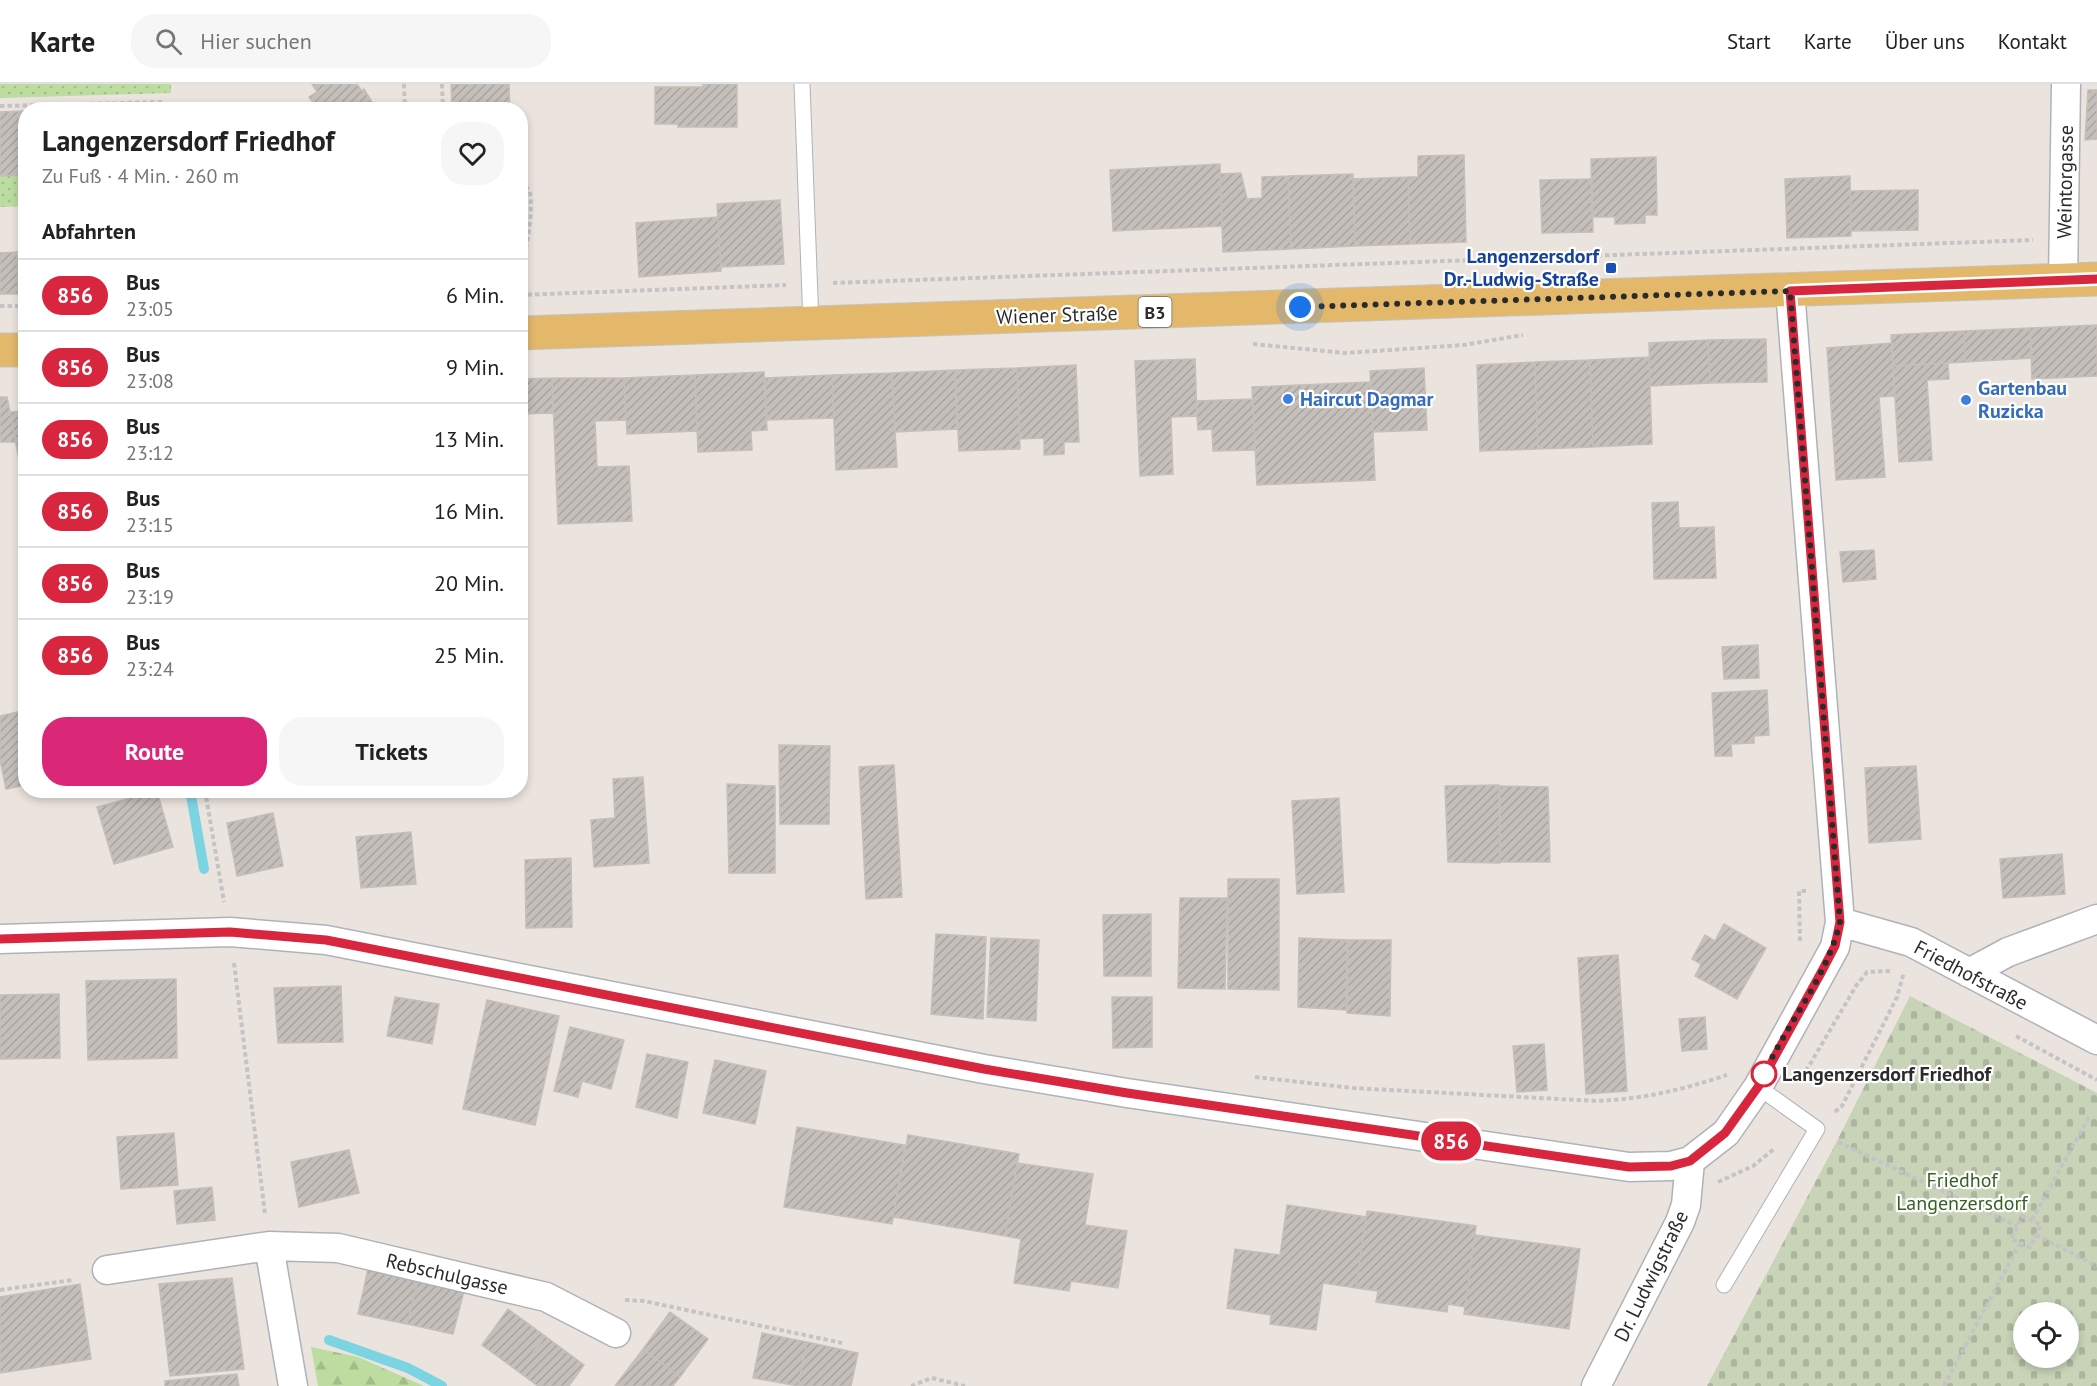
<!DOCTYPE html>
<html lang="de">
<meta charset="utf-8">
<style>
body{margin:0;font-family:"PT Sans",sans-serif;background:#f6f6f6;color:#222;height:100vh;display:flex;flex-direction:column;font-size:22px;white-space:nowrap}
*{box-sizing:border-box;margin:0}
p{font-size:20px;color:#767676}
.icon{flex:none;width:33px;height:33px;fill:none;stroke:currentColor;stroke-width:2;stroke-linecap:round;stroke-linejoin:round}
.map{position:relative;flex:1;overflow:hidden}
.sheet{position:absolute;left:18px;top:18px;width:510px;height:696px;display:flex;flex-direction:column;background:#fff;border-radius:24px;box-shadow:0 3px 9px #0003}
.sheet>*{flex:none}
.badge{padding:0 12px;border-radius:20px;font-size:21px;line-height:39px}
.tools{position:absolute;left:2013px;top:1218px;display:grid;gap:12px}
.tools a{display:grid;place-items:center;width:66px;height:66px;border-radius:50%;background:#fff;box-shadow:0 3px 9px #0003;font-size:30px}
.you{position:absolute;width:30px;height:30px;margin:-15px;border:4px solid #fff;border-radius:50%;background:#1a73e8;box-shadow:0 0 0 9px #1a73e833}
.map>.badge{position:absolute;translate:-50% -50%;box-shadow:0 0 0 3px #fff}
h2{padding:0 24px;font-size:22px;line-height:54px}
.round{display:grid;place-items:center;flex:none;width:63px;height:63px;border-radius:24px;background:#f6f6f6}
.summary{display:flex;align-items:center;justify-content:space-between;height:102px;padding:0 24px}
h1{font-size:28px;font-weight:700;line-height:45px}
.action{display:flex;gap:12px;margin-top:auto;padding:12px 24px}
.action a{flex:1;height:69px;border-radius:24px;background:#db2777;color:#fff;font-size:24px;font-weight:700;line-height:69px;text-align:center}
.action a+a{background:#f6f6f6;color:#222}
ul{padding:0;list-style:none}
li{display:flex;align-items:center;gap:18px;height:72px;padding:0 24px;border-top:2px solid #e0e0e0}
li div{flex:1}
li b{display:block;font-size:22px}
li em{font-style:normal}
li .badge{min-width:66px;font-weight:700;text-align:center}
header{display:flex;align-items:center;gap:36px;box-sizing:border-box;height:84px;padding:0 30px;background:#fff;border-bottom:2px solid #e0e0e0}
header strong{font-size:28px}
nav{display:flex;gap:33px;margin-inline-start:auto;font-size:21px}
.search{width:420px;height:54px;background:#f6f6f6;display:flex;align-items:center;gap:15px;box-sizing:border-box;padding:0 21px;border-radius:24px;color:#767676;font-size:22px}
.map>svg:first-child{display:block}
</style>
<header>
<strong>Karte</strong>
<div class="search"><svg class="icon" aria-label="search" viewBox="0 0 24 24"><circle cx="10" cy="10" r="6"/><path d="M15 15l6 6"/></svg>Hier suchen</div>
<nav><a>Start</a><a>Karte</a><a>Über uns</a><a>Kontakt</a></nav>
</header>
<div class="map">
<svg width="2097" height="1302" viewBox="0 0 2097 1302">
<defs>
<pattern id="grass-dots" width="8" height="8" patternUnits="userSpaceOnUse" patternTransform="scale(1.5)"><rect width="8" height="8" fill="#bcdca0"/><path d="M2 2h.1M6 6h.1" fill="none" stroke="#a2bd8a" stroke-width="1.8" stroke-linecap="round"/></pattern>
<pattern id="forest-firs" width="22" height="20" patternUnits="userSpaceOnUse" patternTransform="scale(1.5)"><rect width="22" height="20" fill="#bcdca0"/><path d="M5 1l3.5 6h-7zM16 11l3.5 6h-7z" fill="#a2bd8a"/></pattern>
<pattern id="cemetery-stones" width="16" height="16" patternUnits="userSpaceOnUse" patternTransform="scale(1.5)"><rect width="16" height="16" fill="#c8d3b7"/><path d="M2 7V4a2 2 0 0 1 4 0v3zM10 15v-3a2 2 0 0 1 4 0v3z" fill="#acb59e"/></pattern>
<pattern id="building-hatch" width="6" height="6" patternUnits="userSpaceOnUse" patternTransform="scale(1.5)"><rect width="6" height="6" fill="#c4bfba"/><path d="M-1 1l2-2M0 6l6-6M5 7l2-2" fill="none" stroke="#a9a4a0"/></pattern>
</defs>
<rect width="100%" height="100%" fill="#ebe4de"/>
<path fill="url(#grass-dots)" d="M0 0H171V9L0 14Z
M25 91V122L0 123V92Z"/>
<path fill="url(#forest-firs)" d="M311 1263 358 1273 424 1302H318Z"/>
<path fill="url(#cemetery-stones)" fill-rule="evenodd" d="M1910 912 2097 1009V1302H1707L1837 1057ZM2024 1228H2068V1274H2024Z"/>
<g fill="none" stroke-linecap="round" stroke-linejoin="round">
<path stroke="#7cd4e3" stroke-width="10" d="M190 706 204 785
M329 1256 408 1284 442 1302"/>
</g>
<path fill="url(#building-hatch)" stroke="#c6bfb8" stroke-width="1.5" d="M312 0H357L362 7 364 5 377 26H311L316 23 309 13 317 8Z
M451 0H509L510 26H452Z
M703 0H737V43H678V40H655V3H703Z
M2088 6H2097V55L2085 56Z
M26 27V91L0 92V28Z
M1464 71 1466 158 1410 160 1408 93H1418V72Z
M1656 73 1657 131H1645V139L1615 140V133H1592L1591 75Z
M1220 80 1222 142 1113 147 1110 86Z
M1241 89 1247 115 1262 114V93L1288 92 1291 165 1223 168 1220 90Z
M1353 90 1355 162 1291 165 1288 92Z
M1850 92 1851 152 1787 154 1785 95Z
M1408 93 1410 160 1355 162 1353 95Z
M1592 95 1593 148 1542 149 1540 96Z
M1918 106V146L1851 147 1850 107Z
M780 116 784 180 721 183 717 120Z
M718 133 721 187 639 193 636 139Z
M17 168 18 210H0V169Z
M2097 241V292L2032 295 2030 244Z
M2030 244 2032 274 1965 278 1964 247Z
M1964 247 1965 278 1893 282 1891 251Z
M1766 255 1767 298 1710 299 1708 256Z
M1708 256 1710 299 1650 302 1649 259Z
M1892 259 1895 312 1879 313 1885 393 1836 396 1827 264Z
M1649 273 1652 360 1593 363 1590 276Z
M1195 275 1197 332 1171 333 1173 390 1140 392 1135 277Z
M1590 276 1593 363 1538 365 1535 278Z
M1535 278 1538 365 1480 367 1477 281Z
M1948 279 1949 295 1927 296 1932 376 1899 378 1893 282Z
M1076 281 1079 358H1064V370L1044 371V354L1020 355 1017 284Z
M1017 284 1020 365 959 367 955 286Z
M1424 284 1427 346 1373 348 1370 287Z
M955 286 957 345 895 348 892 289Z
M764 288 767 346 751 347 752 366 698 368 695 291Z
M892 289 897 383 836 386 832 291Z
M695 291 697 347 627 350 624 294Z
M832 291 834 334 767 336 765 294Z
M552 294H624L626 336 595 337 597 383 629 382 632 437 558 440Z
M552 294 553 329 520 330V295Z
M1371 298 1375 396 1257 401 1252 303Z
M0 313H7L16 358H0Z
M1253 315 1255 366 1213 367 1212 345 1198 346 1196 317Z
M26 327V397H23L10 328Z
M1678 418 1679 444 1714 443 1716 494 1654 495 1652 419Z
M1874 466 1876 495 1843 498 1840 468Z
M1758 561 1759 594 1724 595 1722 563Z
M1767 606 1769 651 1754 652V659L1731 660 1732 672H1715L1712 609Z
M26 626V701L6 705 0 676V632Z
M779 661 830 662 829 740H780Z
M894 681 902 813 866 815 859 683Z
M1916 682 1921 755 1869 759 1865 684Z
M643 693 649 779 594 783 591 736 615 734 613 695Z
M727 700 775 702V789H729Z
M1499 701 1500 779 1448 778 1445 702Z
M1500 702 1548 703 1550 778H1500Z
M157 707 173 763 114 780 97 723Z
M1339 714 1344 808 1297 810 1292 717Z
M273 729 283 782 237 792 227 739Z
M411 748 416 800 361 804 356 753Z
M2062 770 2065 810 2003 814 2000 775Z
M571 774 572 843 526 844 525 776Z
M1228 795H1279V906L1228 905Z
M1180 814H1227L1225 905 1178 904Z
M1151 830V892H1104L1103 831Z
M1724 840 1766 864 1737 915 1695 892 1701 880 1692 875 1705 851 1715 857Z
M936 850 986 853 983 935 931 930Z
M991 854 1039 856 1036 937 987 933Z
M1299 854 1347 856 1346 926 1298 923Z
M1348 856H1391L1390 932 1347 929Z
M1618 871 1627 1007 1586 1010 1578 874Z
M176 895 177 974 88 976 86 897Z
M341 902 343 958 278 959 274 904Z
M59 910 60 974 0 975V911Z
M395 913 439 920 432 960 387 952Z
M1112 913H1152V963L1113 964Z
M487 916 559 932 535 1041 463 1025Z
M1705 933 1707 965 1682 967 1679 935Z
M570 943 624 956 611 1005 582 997 578 1013 554 1007Z
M1544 960 1547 1006 1517 1008 1513 962Z
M647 970 688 978 677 1034 636 1023Z
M715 976 766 987 755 1040 703 1029Z
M797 1043 905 1061 892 1140 784 1123Z
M174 1049 178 1101 121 1105 117 1053Z
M908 1051 1019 1070 1005 1152 893 1133Z
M349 1066 359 1109 299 1123 291 1078Z
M1017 1079 1093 1090 1085 1141 1127 1147 1118 1204 1071 1197 1069 1207 1014 1199 1021 1155 1005 1152Z
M212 1103 215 1136 177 1140 174 1107Z
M1287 1121 1366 1133 1356 1204 1323 1199 1316 1246 1270 1240 1271 1231 1227 1224 1235 1165 1280 1171Z
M1367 1127 1476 1142 1465 1223 1448 1220 1447 1228 1376 1218 1378 1207 1356 1204Z
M1475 1151 1580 1165 1569 1245 1464 1230Z
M368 1185 418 1196 407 1240 358 1230Z
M232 1194 244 1285 170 1292 159 1200Z
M418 1196 464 1207 453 1250 407 1240Z
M80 1200 91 1275 0 1289V1213Z
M508 1225 545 1252 519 1288 482 1261Z
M670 1228 708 1255 680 1293 643 1265Z
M762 1249 807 1258 798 1302 753 1294Z
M545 1252 584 1281 569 1302H538L519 1288Z
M807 1258 858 1269 851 1302H798Z
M643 1265 680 1293 673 1302H615Z
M237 1290 239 1302H165V1297Z"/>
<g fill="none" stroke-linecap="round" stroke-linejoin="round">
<g stroke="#afb2ba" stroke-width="17">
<path id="service" d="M802 0 811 240
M1724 1201 1817 1045 1758 1003"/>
</g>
<g stroke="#afb2ba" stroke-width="31">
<path id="minor" d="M2063 196 2066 0
M1840 838 1911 858 2097 956
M0 855 230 848 326 856 984 985 1127 1009 1629 1083 1671 1082 1690 1077 1726 1049 1758 1003 1835 863 1840 838 1790 206
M1969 889 2008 868 2097 835
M269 1162 293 1302
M107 1186 269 1162 338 1164 546 1213 616 1249
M1596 1302 1680 1138 1686 1121 1690 1077"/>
</g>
<g stroke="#c4c4c4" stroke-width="35">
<path id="primary" d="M520 249 2097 195
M0 266H26"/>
</g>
<path stroke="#c4c4c4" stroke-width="4" stroke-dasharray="4.5 3" stroke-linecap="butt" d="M404 0 405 26
M442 0 443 26
M0 22 163 18
M520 97 530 107C535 147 518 177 522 212
M833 199 2033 156
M520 211 786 201
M0 222H26
M1253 260 1345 269 1464 261 1523 251
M205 706 224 818
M1800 857 1799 807H1807
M234 879 265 1130
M2016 952 2097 996
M1806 987 1856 902 1867 888 1890 887
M1255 993 1353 1004 1596 1017C1644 1015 1681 1006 1727 991
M1835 1028 1842 1022 1897 913 1904 888
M1838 1058 2017 1142
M1718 1098 1753 1082 1774 1065
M2022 1132 2041 1141 2030 1163 2011 1155Z
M2032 1136 2090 1031
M2036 1151 2097 1182
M0 1206 73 1196
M625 1216 644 1217 842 1259
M911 1302 932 1294 965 1302
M1944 1302 2020 1159"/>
<use href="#service" stroke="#fff" stroke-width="15"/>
<use href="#minor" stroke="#fff" stroke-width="28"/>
<use href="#primary" stroke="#e3b86b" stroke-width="33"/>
</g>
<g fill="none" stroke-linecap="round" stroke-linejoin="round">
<g stroke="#fff" stroke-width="14">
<path id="line" d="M0 855 230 848 326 856 984 985 1127 1009 1629 1083 1671 1082 1690 1077 1725 1049 1758 1003 1822 887 1835 862 1840 838 1790 207 2097 195"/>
</g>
<use href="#line" stroke="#d7263d" stroke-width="9"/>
<path stroke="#2b2b2b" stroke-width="6" stroke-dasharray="0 10.8" d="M1300 223 1790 207 1840 838C1827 894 1786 941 1764 990"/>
</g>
<rect fill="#1a4fb4" stroke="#fff" stroke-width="2" x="1605" y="178" width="12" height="12" rx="3"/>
<g fill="#3f7fe0" stroke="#fff" stroke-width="2">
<circle cx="1288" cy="315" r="6"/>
<circle cx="1966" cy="316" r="6"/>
</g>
<circle fill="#fff" stroke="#d7263d" stroke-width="3" cx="1764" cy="990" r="12"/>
<g text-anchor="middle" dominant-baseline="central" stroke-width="4.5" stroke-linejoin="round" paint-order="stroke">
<rect fill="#fff" stroke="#6b6b6b" stroke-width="1.5" x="1138.5" y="213" width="33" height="30" rx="4.5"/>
<g font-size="18" font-weight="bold" fill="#2b2b2b">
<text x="1155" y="228">B3</text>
</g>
<g font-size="20" fill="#2b2b2b" stroke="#fff">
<text transform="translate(2065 98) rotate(-89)">Weintorgasse</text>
<text transform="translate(1057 231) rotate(-2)">Wiener Straße</text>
<text transform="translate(1971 891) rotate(28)">Friedhofstraße</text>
<text transform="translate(447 1190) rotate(13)">Rebschulgasse</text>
<text transform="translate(1651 1192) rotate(-64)">Dr. Ludwigstraße</text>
</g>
<g font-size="20" font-weight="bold" fill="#164399" stroke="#fff" text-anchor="end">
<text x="1599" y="172">Langenzersdorf<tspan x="1599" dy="23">Dr.-Ludwig-Straße</tspan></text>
</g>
<g font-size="20" font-weight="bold" fill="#366cbe" stroke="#fff" text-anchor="start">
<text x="1978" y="304">Gartenbau<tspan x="1978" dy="23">Ruzicka</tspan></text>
<text x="1300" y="315">Haircut Dagmar</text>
</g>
<g font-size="20" font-weight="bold" fill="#2b2b2b" stroke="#fff" text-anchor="start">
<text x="1782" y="990">Langenzersdorf Friedhof</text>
</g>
<g font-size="20" fill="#366121" stroke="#fff">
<text x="1962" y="1096">Friedhof<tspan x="1962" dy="23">Langenzersdorf</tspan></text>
</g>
</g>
</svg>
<div class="tools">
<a><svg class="icon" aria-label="locate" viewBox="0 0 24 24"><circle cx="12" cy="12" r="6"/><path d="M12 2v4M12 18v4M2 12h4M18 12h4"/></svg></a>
</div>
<div class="you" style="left:1300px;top:223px"></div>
<b class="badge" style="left:1451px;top:1057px;background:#d7263d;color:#fff">856</b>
<section class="sheet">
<div class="summary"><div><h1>Langenzersdorf Friedhof</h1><p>Zu Fuß · 4 Min. · 260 m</p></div><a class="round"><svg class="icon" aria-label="heart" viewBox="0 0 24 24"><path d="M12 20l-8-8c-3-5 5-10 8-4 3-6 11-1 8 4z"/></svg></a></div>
<h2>Abfahrten</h2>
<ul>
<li><span class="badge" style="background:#d7263d;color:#fff">856</span><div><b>Bus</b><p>23:05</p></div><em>6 Min.</em></li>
<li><span class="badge" style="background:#d7263d;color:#fff">856</span><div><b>Bus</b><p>23:08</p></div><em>9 Min.</em></li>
<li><span class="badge" style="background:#d7263d;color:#fff">856</span><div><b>Bus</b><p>23:12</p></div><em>13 Min.</em></li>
<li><span class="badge" style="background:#d7263d;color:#fff">856</span><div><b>Bus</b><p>23:15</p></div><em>16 Min.</em></li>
<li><span class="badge" style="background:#d7263d;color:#fff">856</span><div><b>Bus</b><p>23:19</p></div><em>20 Min.</em></li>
<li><span class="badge" style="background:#d7263d;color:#fff">856</span><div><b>Bus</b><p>23:24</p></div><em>25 Min.</em></li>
</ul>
<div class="action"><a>Route</a><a>Tickets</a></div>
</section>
</div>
